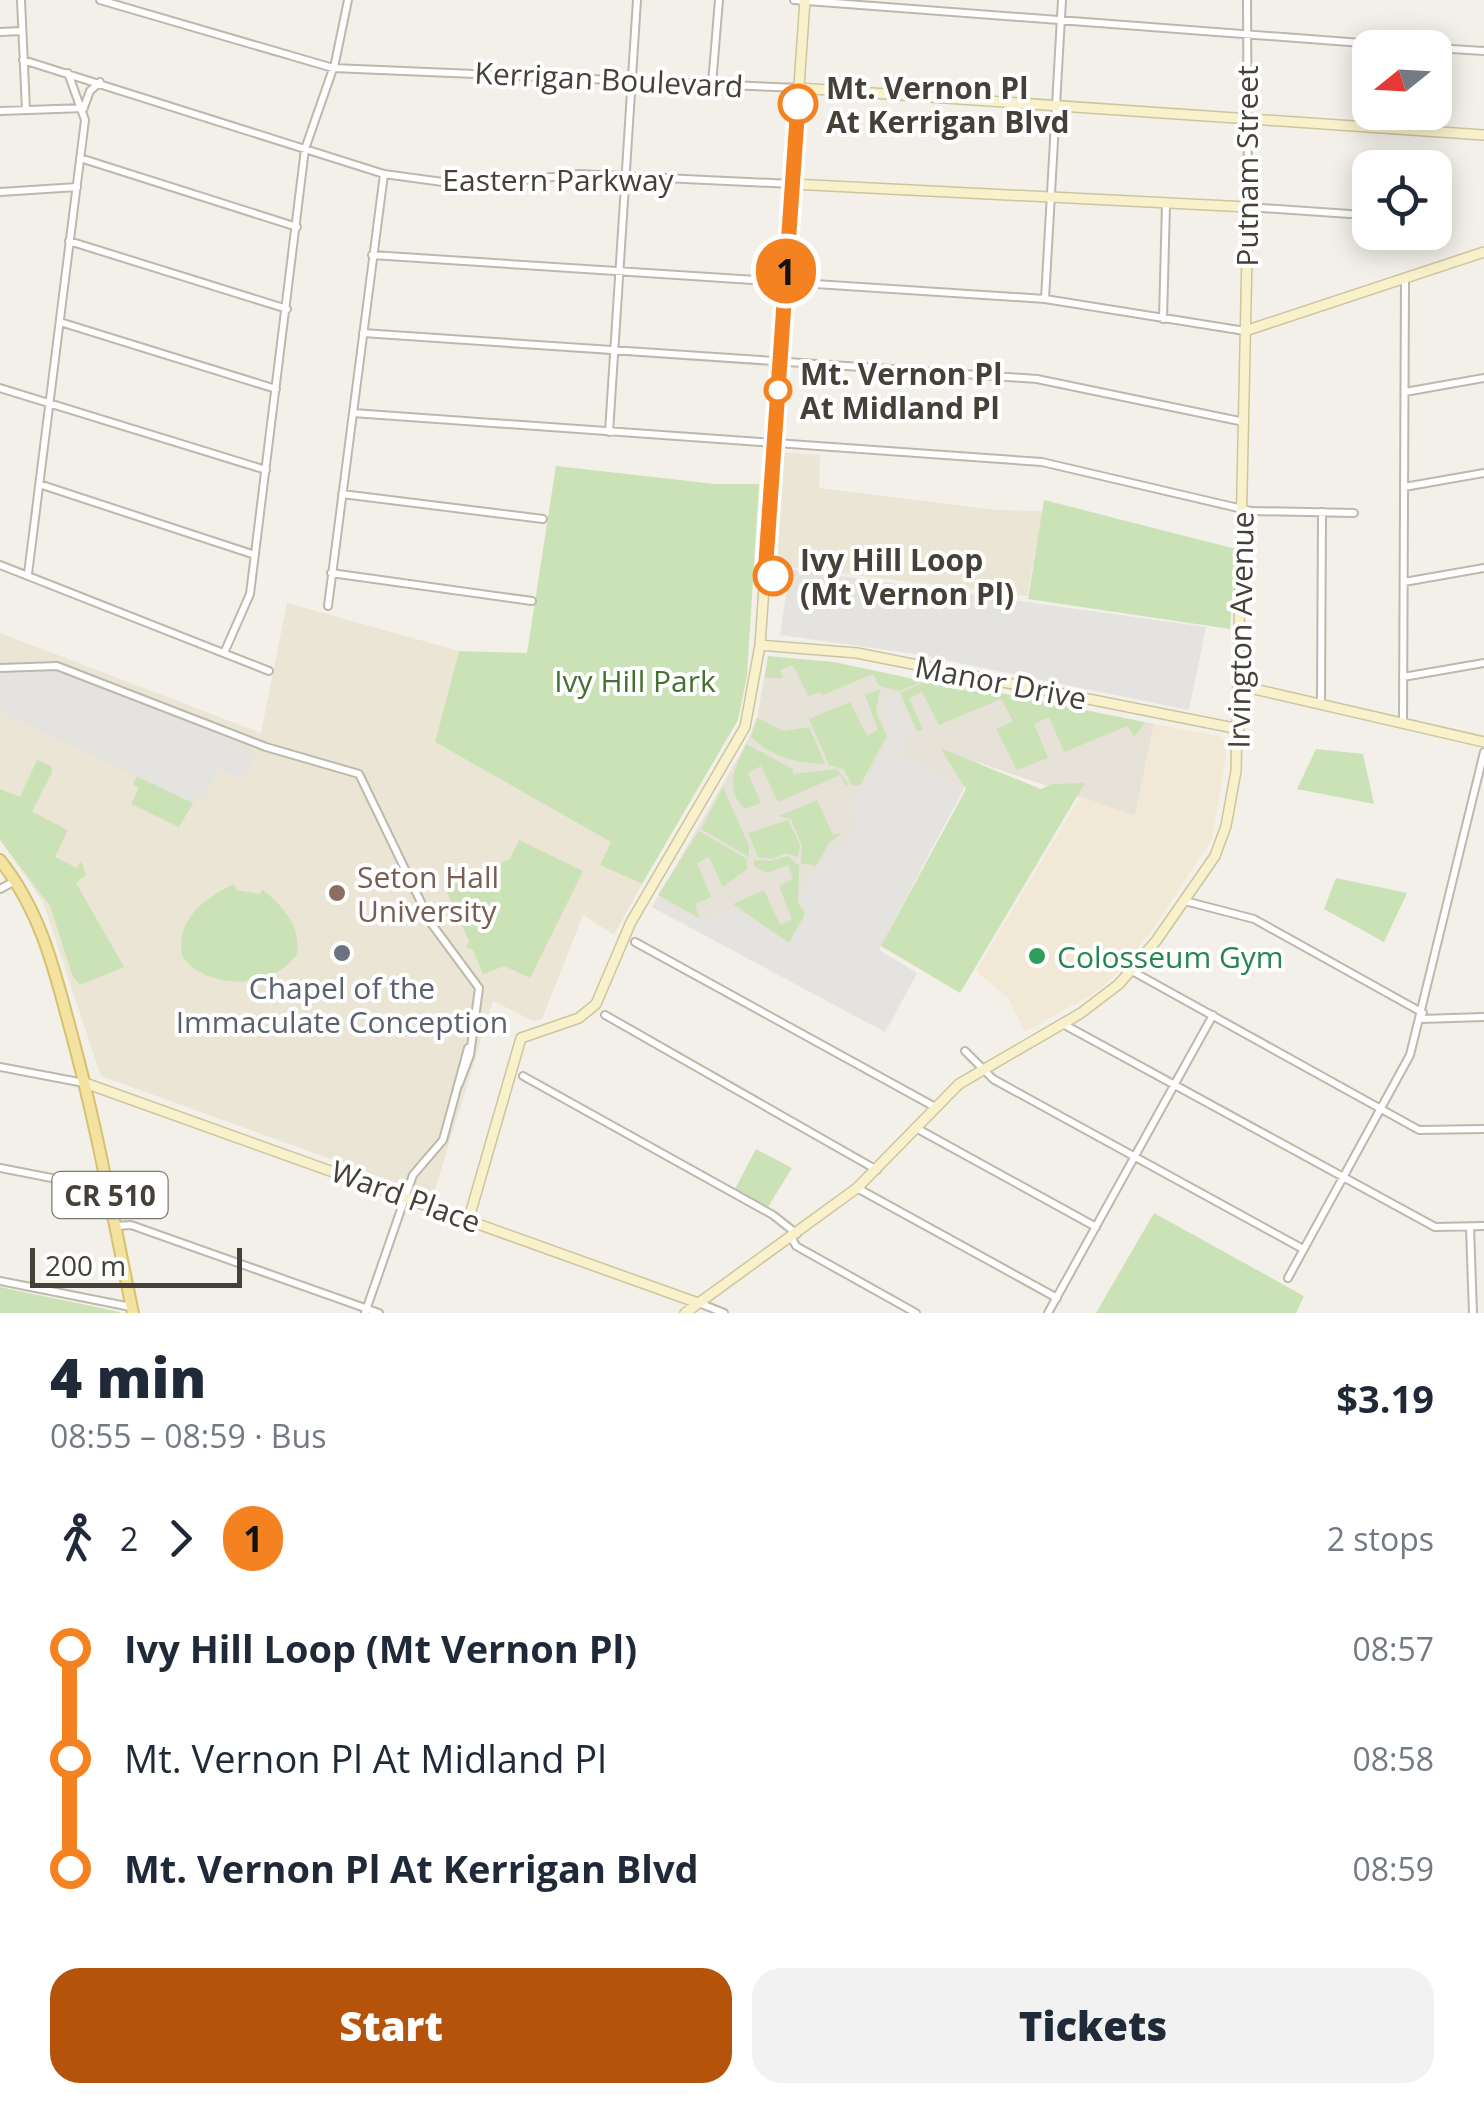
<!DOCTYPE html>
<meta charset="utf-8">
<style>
body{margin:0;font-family:"Open Sans",sans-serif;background:#f2f2f3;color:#1f2937;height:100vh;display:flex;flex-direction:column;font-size:38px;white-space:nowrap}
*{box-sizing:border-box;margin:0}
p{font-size:32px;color:#747a83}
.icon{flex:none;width:55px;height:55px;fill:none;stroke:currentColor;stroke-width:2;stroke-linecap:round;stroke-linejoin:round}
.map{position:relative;height:1313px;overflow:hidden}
.panel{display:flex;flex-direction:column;background:#fff;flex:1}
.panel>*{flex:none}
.badge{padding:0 20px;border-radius:32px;font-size:35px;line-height:65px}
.needle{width:65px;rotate:252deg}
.controls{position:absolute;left:1352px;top:30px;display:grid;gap:20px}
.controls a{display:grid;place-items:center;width:100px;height:100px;border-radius:20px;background:#fff;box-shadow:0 5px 25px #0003;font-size:50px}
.scale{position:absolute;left:30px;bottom:25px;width:212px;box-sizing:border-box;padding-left:10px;border:5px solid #454138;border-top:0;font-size:28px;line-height:35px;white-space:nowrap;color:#454138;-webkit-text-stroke:8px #fff;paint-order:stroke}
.map>.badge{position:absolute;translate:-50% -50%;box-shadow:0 0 0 5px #fff}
.legs{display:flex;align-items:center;gap:15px;height:110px;padding:0 50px;font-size:32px}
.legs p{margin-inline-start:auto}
.summary{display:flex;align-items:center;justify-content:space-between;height:170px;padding:0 50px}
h1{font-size:55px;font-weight:800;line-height:75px}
.cta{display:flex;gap:20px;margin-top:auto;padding:20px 50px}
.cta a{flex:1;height:115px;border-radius:30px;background:#b45309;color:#fff;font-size:40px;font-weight:800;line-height:115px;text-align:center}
.cta a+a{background:#f2f2f3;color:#1f2937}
ul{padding:0 50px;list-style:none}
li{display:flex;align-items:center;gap:35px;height:110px;font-size:38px}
li i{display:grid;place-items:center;width:15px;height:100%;margin:0 12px;background:currentColor}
li i::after{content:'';width:25px;height:25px;margin:-12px;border:8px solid;border-radius:50%;background:#fff}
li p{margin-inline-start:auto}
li:first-child i{background:linear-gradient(#0000 50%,currentColor 0)}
li:last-child i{background:linear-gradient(currentColor 50%,#0000 0)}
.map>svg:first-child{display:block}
</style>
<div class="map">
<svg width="1484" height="1313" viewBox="0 0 1484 1313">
<rect width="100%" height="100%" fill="#f2f0e8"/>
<path fill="#e6e2d7" d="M768 656 1015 696 1154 724 1135 816 977 762 879 950 917 973 885 1032 652 907 746 744 757 718Z"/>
<path fill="#f2e8d6" d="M1154 724 1220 736 1228 743 1212 839 1150 933 1118 972 1096 992 1025 1032 1008 998 976 971 1080 796 1135 816Z"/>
<path fill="#eae5d4" d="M780 452 820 455 819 488 996 510 1043 511 1027 596 772 565Z
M287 603 459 651 435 742 611 842 600 865 642 884 614 935 583 915 542 1019 533 1021 493 1001 433 1196 101 1076 43 902 0 840V633L261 733Z"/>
<path fill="#cbe2b6" d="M556 466 715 484H759L747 676 738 720 642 884 600 865 611 842 435 742 459 651 527 653Z
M1044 500 1236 549 1230 629 1028 599Z
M768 656 834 662 923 681 899 691 879 686 873 674 823 695 821 692 808 696 793 665 780 670 783 678H765Z
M931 679 1144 722V724L1134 737 1128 726 1064 752 1049 717 1034 724 1048 758 1017 770 996 729 1013 721 1001 699 939 725 922 692 909 698 923 730 917 731 900 693Z
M880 689 876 712 887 736 860 785H852L844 769 829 765 809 719 850 702 867 736 878 730 865 695Z
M757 718 784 731 809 727 825 764C796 763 771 757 751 737Z
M746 744 793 769V774L837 769 848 784 846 786 840 775 778 802 761 766 748 773 761 803 745 809C723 788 735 768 746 744Z
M940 748 1041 789 1052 784 1085 783 960 993 881 946 966 789Z
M1316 749 1363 754 1374 804 1297 789Z
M37 760 51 766 52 772 32 812 68 830 55 857 77 868 81 861 86 875 76 883 124 967 80 985 73 977 50 906 0 840V789L20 797Z
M138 775 193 803 179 827 131 804 139 788 133 784Z
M723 787 749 846V857L701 829Z
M817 800 833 835 842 833 829 843 816 866 801 863 802 845 791 819 779 816Z
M788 820 800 845 798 857 786 853 772 859 758 857 748 833Z
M699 831 747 859V869L723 887 709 857 697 863 711 897 695 904 699 918 658 895Z
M519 840 583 871 530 978 504 966 483 974 473 950 466 947 469 941 446 890 449 883 510 859Z
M788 856 799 866 798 903 805 914 789 943 733 904 764 890 780 925 792 920 779 886 793 879 788 865 767 873 754 866V860L771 861Z
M1336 878 1407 893 1384 942 1324 909Z
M234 884 237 890 260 894 262 889C283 906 301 926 297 954 274 990 207 991 182 956 176 918 204 899 234 884Z
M756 1149 792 1168 768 1207 735 1189Z
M1154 1213 1304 1296 1296 1313H1096Z
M0 1287 120 1312 121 1313H0Z"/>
<path fill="#e4e3e0" d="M790 569 1206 627 1189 710 915 654 780 635Z
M55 670 205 727 256 752 243 780 218 768 204 799 198 797 193 803 0 712V671Z
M898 694 913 735 906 738 900 753 964 789 877 949 917 973 885 1032 652 907 657 898 702 922 734 908 790 943 805 914 801 898 830 845 843 850 858 818 848 812 890 736 880 699Z"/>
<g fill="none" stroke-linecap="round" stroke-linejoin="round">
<g stroke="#bdb8ac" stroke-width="10">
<path id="street" d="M21 0 26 110
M100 0 333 68 799 88
M794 0 1428 48
M1247 0 1248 207 1350 214
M0 32 22 31
M1435 48 1484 51
M23 60 384 174 472 186 579 174 792 184
M712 84 719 0
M84 107 90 91 100 82
M0 111 84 108
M80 158 297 227
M0 192 77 187
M69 241 287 309
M372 255 1045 299 1245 331
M1045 299 1062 0
M1163 319 1166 204
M60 322 276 389
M363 333 1037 379 1244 422
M0 388 266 470
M1405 392 1484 378
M353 413 1042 462 1251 511 1354 513
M609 432 637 0
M39 484 255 555
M1404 487 1484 473
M342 494 543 519
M0 565 269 671
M331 573 532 601
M28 574 85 120 68 73
M1404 582 1484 568
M328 606 384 174
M224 653 250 594 305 149 335 63 348 0
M0 668 57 666 266 747 359 774 431 923 479 988 470 1055 459 1084
M1403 677 1484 663
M1321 703 1322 512
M1403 722 1405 279
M0 889 15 881
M1185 901 1254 919 1423 1013
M635 942 935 1107
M1132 971 1419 1130 1484 1129
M605 1015 877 1170
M1421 1019 1484 1017
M1063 1024 1435 1227 1484 1226
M965 1051 993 1079 1303 1249
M0 1067 84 1083
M523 1076 773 1215 797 1234
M916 1128 1096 1227
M0 1168 108 1189
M857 1188 1057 1298
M116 1226 131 1225 379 1313
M1470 1227 1473 1313
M792 1238 796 1246 916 1313
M1288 1278 1410 1055 1484 752
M0 1281 131 1307
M699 1303 724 1313
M365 1313 413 1175 443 1140 468 1048
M1048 1313 1213 1015"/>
</g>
<g stroke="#cdc59d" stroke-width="12">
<path id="secondary" d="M799 88 1484 135
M1245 331 1484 252
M760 645 857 653 1239 729
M1241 686 1484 742
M85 1083 698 1303
M469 1218 521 1038 579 1018 596 1004 631 922 745 727 760 645 805 0
M685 1313 857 1188 959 1084 1081 1013 1119 984 1156 941 1215 856 1226 826 1236 771 1248 207 792 184"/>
</g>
<g stroke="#d7c072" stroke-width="14">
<path id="primary" d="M0 860C40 910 54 968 70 1028 96 1122 113 1218 133 1313"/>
</g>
<use href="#street" stroke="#fff" stroke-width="6"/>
<use href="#secondary" stroke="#f9f1cc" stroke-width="9"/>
<use href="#primary" stroke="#f3e2a0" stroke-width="10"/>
</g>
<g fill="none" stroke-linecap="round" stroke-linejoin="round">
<g stroke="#fff" stroke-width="22">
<path id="line-1" d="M773 576 765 575 798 104"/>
</g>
<use href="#line-1" stroke="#f58220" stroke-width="15"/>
</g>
<g fill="#fff" stroke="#f58220" stroke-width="5">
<circle cx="798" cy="104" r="18"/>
<circle cx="778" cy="390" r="12"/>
<circle cx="773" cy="576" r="18"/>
</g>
<circle fill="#8d6e63" stroke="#fff" stroke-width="4" cx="337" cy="893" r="10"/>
<circle fill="#6b7280" stroke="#fff" stroke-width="4" cx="342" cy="953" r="10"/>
<circle fill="#2e9e5b" stroke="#fff" stroke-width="4" cx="1037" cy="956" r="10"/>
<g text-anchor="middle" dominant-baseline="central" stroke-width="8" stroke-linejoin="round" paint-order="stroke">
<rect fill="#fff" stroke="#7d7a74" stroke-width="2.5" x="52.5" y="1172" width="115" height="46" rx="8"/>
<g font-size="28" font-weight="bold" fill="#454138">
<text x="110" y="1195">CR 510</text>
</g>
<g font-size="30" fill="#454138" stroke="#fff">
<text transform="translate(609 79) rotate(3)">Kerrigan Boulevard</text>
<text transform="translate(1246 166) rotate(-90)">Putnam Street</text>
<text x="558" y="179">Eastern Parkway</text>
<text transform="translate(1240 630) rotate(-89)">Irvington Avenue</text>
<text transform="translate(1001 682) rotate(11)">Manor Drive</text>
<text transform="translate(406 1196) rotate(20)">Ward Place</text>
</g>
<g font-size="30" font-weight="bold" fill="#454138" stroke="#fff" text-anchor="start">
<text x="826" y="87">Mt. Vernon Pl<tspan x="826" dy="34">At Kerrigan Blvd</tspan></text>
<text x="800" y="373">Mt. Vernon Pl<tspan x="800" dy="34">At Midland Pl</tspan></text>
<text x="800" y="559">Ivy Hill Loop<tspan x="800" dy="34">(Mt Vernon Pl)</tspan></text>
</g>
<g font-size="30" fill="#447131" stroke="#fff">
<text x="635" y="680">Ivy Hill Park</text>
</g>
<g font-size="30" fill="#785e54" stroke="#fff" text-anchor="start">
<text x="357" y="876">Seton Hall<tspan x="357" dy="34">University</tspan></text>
</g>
<g font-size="30" fill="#27864d" stroke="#fff" text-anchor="start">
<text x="1057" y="956">Colosseum Gym</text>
</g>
<g font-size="30" fill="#5b616d" stroke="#fff">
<text x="342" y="987">Chapel of the<tspan x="342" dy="34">Immaculate Conception</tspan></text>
</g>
</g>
</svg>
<div class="controls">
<a><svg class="needle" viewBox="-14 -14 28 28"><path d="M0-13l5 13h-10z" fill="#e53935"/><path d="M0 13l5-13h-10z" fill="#747a83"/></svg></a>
<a><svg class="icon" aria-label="locate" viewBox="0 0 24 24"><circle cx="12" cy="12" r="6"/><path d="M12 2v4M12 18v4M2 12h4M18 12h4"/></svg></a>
</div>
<div class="scale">200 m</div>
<b class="badge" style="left:786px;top:271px;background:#f58220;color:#111">1</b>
</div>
<section class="panel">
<div class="summary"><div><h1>4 min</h1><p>08:55 – 08:59 · Bus</p></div><b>$3.19</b></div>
<div class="legs"><svg class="icon" aria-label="walk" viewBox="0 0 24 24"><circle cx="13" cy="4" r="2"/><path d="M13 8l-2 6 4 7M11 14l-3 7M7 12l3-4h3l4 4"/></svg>2<svg class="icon" aria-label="forward" viewBox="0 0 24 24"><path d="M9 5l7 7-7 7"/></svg><b class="badge" style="background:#f58220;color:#111">1</b><p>2 stops</p></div>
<ul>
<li><i style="color:#f58220"></i><b>Ivy Hill Loop (Mt Vernon Pl)</b><p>08:57</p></li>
<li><i style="color:#f58220"></i><span>Mt. Vernon Pl At Midland Pl</span><p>08:58</p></li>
<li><i style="color:#f58220"></i><b>Mt. Vernon Pl At Kerrigan Blvd</b><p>08:59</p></li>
</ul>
<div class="cta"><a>Start</a><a>Tickets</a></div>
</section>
